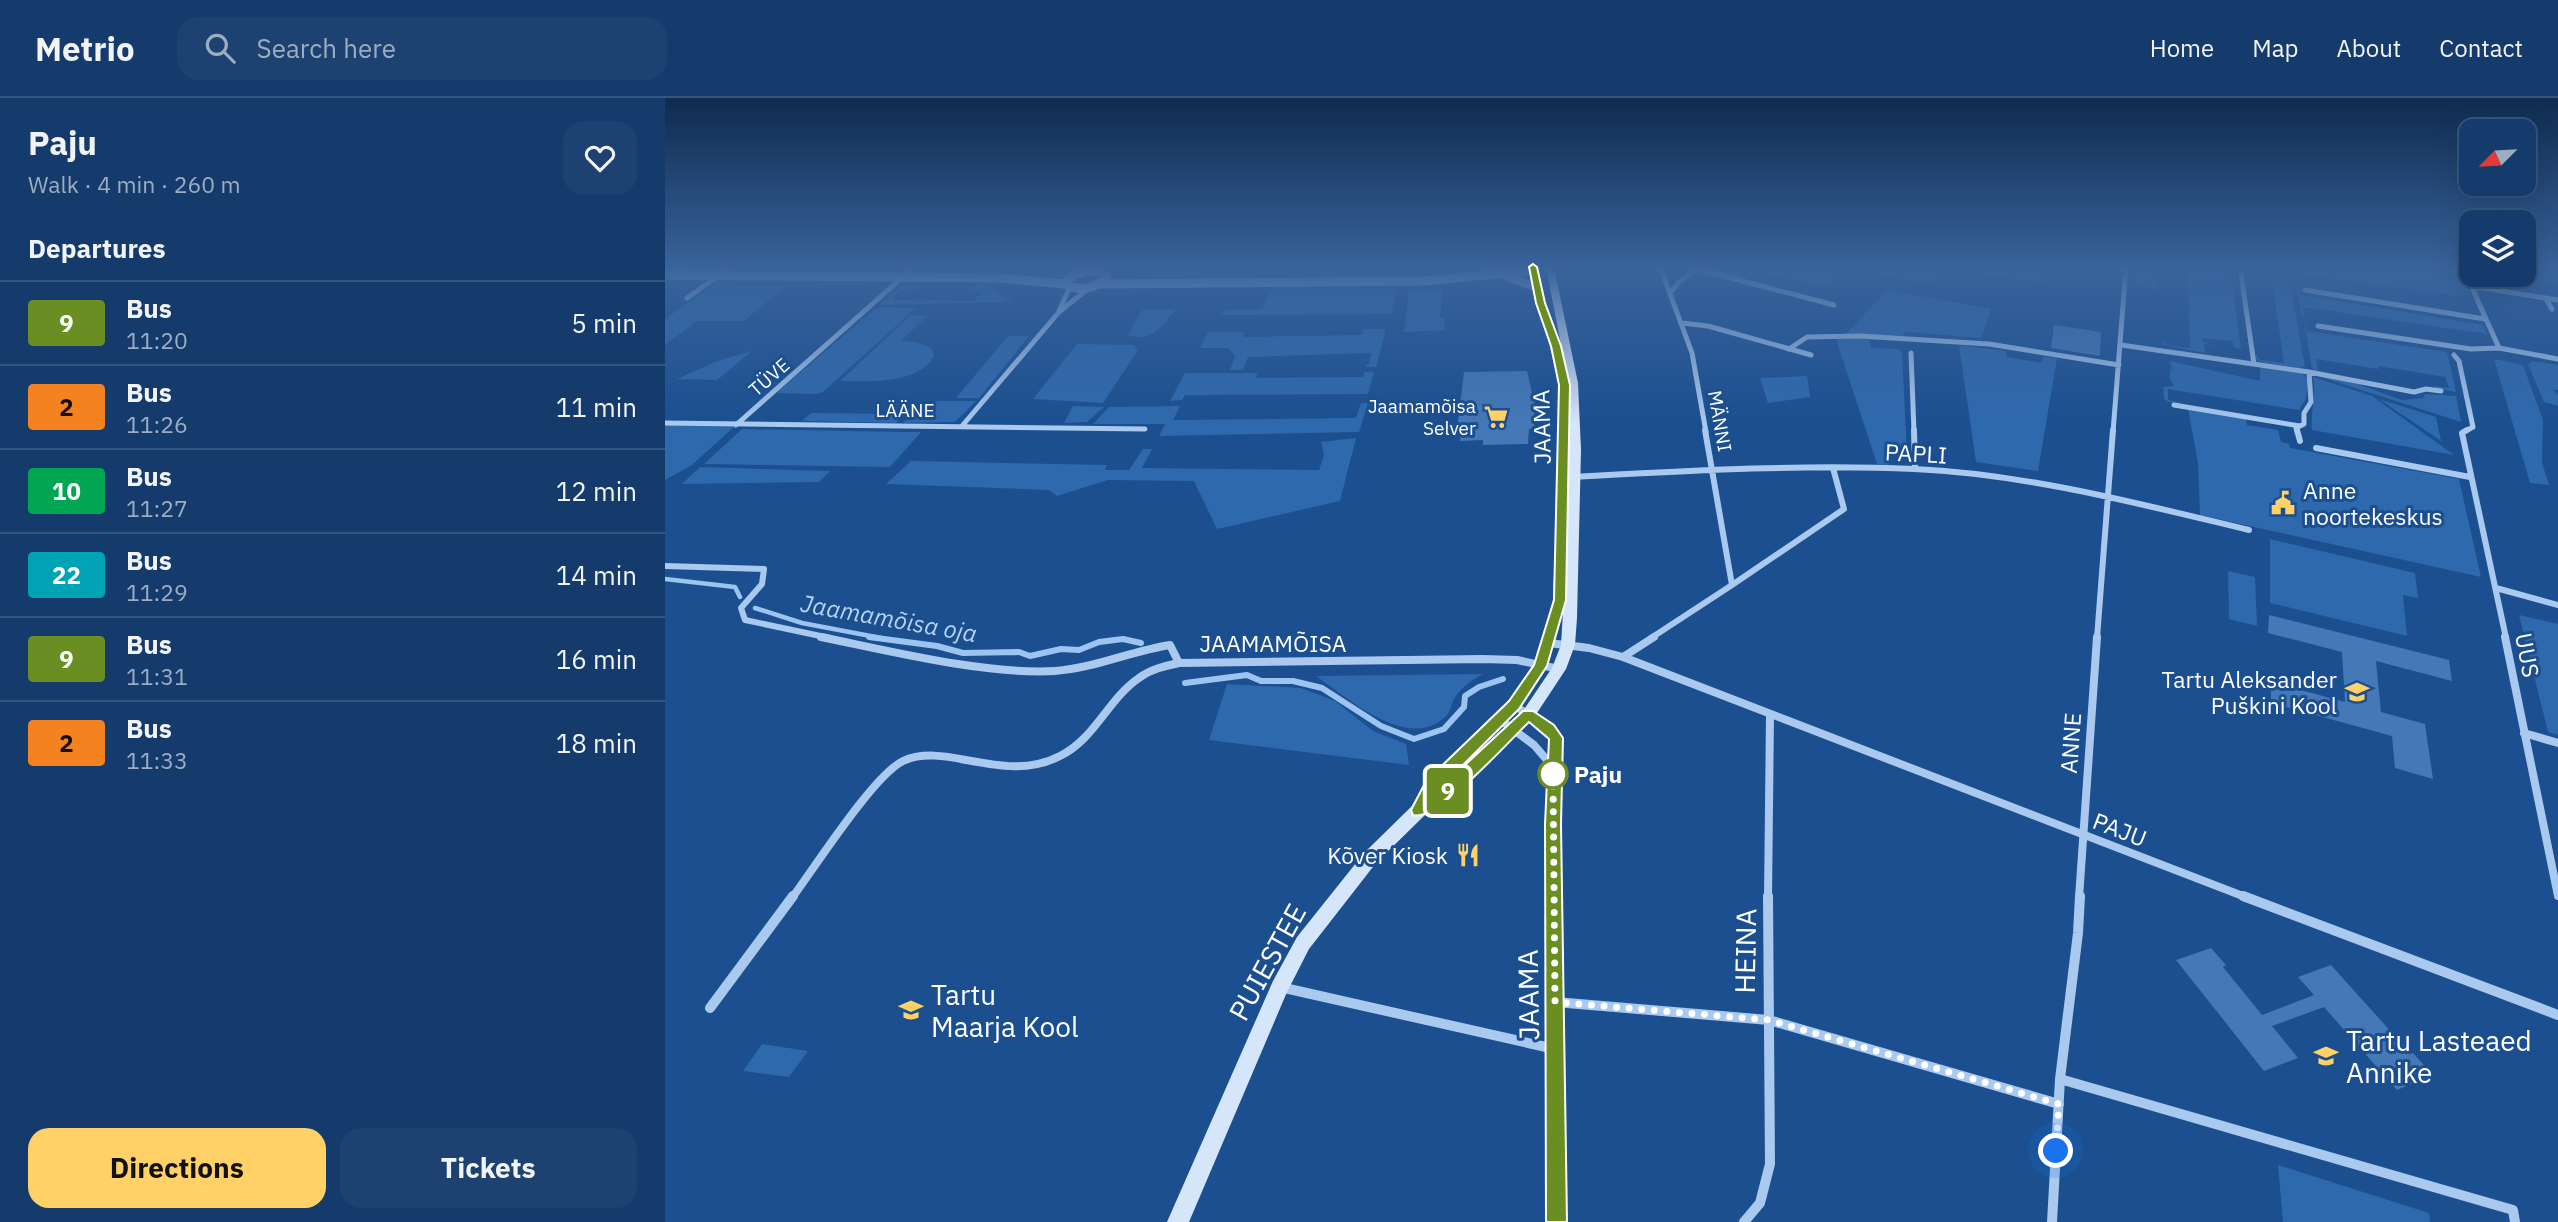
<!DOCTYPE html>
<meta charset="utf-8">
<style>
body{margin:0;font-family:"IBM Plex Sans",sans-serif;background:#1d4271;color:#f1f3f6;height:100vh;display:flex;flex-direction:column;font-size:26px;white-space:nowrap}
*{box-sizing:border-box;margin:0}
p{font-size:23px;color:#9dadc1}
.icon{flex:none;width:38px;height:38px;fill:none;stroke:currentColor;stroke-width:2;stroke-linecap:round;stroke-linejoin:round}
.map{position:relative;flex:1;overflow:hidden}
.details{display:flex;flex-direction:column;background:#143b6b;width:665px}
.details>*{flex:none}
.badge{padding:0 14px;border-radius:5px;font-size:24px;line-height:46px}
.needle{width:46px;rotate:246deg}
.fabs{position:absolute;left:1794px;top:21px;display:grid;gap:14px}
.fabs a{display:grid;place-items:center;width:77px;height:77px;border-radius:14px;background:#143b6b;box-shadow:0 7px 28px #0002,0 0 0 2px #33557e;font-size:35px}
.you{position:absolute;width:35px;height:35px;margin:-18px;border:5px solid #fff;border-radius:50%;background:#1a73e8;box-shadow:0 0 0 10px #1a73e833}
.map>.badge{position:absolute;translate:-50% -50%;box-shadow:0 0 0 4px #fff}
h2{padding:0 28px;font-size:26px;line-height:63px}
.round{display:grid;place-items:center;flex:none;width:74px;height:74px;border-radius:21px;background:#1d4271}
.head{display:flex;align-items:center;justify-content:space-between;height:119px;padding:0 28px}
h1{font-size:33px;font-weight:700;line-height:52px}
.primary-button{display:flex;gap:14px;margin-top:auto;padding:14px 28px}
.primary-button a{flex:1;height:80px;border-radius:21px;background:#ffd166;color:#111;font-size:28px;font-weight:700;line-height:80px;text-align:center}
.primary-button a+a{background:#1d4271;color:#f1f3f6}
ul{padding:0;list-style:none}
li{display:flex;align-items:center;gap:21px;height:84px;padding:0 28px;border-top:2px solid #33557e}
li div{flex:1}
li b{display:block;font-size:26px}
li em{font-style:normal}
li .badge{min-width:77px;font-weight:700;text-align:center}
header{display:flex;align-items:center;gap:42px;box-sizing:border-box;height:98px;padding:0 35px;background:#143b6b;border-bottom:2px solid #33557e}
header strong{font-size:33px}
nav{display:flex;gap:38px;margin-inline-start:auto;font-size:24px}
.search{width:490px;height:63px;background:#1d4271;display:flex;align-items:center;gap:18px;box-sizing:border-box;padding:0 24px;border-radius:21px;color:#9dadc1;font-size:26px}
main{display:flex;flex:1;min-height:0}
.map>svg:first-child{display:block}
</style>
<header>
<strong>Metrio</strong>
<div class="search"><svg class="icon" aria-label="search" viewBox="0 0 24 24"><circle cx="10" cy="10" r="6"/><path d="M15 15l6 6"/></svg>Search here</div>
<nav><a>Home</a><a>Map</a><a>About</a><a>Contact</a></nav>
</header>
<main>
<section class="details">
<div class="head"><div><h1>Paju</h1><p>Walk · 4 min · 260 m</p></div><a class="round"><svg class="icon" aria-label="heart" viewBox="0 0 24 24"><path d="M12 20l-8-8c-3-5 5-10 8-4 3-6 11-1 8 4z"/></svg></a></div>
<h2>Departures</h2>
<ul>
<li><span class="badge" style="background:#6b8e23;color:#fff">9</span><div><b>Bus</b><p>11:20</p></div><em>5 min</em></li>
<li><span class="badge" style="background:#f58220;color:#111">2</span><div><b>Bus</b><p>11:26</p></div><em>11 min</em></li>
<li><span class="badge" style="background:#00a651;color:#fff">10</span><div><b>Bus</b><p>11:27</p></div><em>12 min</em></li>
<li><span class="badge" style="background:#00a3b4;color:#fff">22</span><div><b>Bus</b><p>11:29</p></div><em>14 min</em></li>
<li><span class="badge" style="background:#6b8e23;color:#fff">9</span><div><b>Bus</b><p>11:31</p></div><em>16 min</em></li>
<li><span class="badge" style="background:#f58220;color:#111">2</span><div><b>Bus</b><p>11:33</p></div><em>18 min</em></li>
</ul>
<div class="primary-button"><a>Directions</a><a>Tickets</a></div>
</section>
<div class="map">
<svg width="1893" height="1124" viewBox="0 0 1893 1124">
<rect width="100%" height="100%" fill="#1b4f8f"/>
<path fill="#2e69ad" d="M767 169 765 174 661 173 662 170Z
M1045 169H1382L1380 185 1275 170 1267 186 1179 170 1164 189 1080 171 1071 181 1047 174Z
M1472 169H1493V192L1472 188Z
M1506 169H1566H1560V172L1543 171 1544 174 1566 177 1576 251 1570 250 1567 243 1538 240V244L1549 247 1539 246 1540 255 1498 247 1500 241 1501 247 1525 250 1523 171Z
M1623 169H1780L1802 188 1806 197 1793 198 1632 175 1634 183 1645 184 1644 185 1630 182Z
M1859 169H1893V183H1884L1893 186 1836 178 1840 187 1859 191 1839 188 1834 178 1858 177Z
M1606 174 1624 182 1640 268 1634 270 1596 264 1591 261V256L1595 262 1619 265Z
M1630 185 1635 197 1818 227 1822 236 1638 209 1640 217 1653 220 1637 217Z
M50 186 121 188 79 223H32L0 247V221Z
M239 186H256L249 192H236L227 202 309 203 318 193 304 192 311 186H322L347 204 214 207Z
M608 189 732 191 727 216 555 217 562 212 597 211Z
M778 191 775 220H780L779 232 739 234 744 193Z
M1222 192 1326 211 1316 240 1240 234 1239 239 1181 236Z
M220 209 251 210 158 294 151 296 111 295 210 211Z
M511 211C499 226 485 246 463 237L477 212Z
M246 217 262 218 236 243 252 244 266 250 269 257C255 287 204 283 175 283Z
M1639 221 1642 233 1782 254 1791 294 1770 290 1769 288 1784 290 1780 279 1713 268V271L1651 261 1653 272 1667 275 1647 271Z
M698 231H721L711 269H702L700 267 704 266 706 255 583 259 578 272H565L570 258 563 250H535L543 234H579L578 239 696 237Z
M343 238H364L314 300H291Z
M1171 241H1204L1206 250 1234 251 1237 254 1242 357 1223 356 1224 367 1212 366Z
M412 246 469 247 473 252 438 305 368 301Z
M1294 247 1341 253 1342 259 1376 265 1379 259 1392 260 1373 373 1311 364Z
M87 253 52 282 12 281 52 263Z
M1829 261 1858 267 1878 322 1877 365 1884 387 1865 385Z
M1505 263 1595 283V268L1636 275 1643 281 1641 301 1634 312 1503 291V302L1518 305 1504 304 1499 301 1498 289 1509 288 1505 281V271H1507Z
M1868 263 1893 267V292H1888L1893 297V308L1879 304 1863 266Z
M700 274H709L703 296 520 297 517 302 505 303 520 275H592L591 280 698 279Z
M1650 277 1687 284 1737 302 1758 300 1760 296 1791 298 1796 324Z
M1142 278 1145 299 1103 305 1095 280Z
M1648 279 1707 298 1789 357 1647 332C1645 314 1652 298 1648 279Z
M1714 301 1771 319 1776 343Z
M259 303H311L290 324 238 325Z
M696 305H703L694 334 494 338 500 326H428L444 309 515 308 508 322 691 320Z
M408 308 439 309 422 324 399 325Z
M1523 311 1581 321 1582 327 1613 332 1616 344 1624 346 1625 350 1794 381 1816 479 1535 417 1533 365Z
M146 315 239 316 231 325 137 323Z
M0 325 71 327 27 367 0 382Z
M77 331 240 334H256L225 369 39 366Z
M691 340 675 403 552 431 529 383 443 382 392 398 384 392 221 386 246 363 442 367 440 372H464L478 351H487L477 370 654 372 659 357 656 344Z
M35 369 165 373 154 384 17 386Z
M1605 441 1750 475 1753 500 1738 497 1742 538 1605 505Z
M1563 473 1590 479 1592 528 1564 521Z
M1854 517 1893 526V637L1883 634Z
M818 576C806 583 796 589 789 601 786 608 785 615 779 620 742 653 683 600 651 578Z
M562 586 636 590 670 603 708 633 741 646 744 667 544 642Z
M97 946 143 953 124 979 78 973Z
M1613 1067 1764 1115 1765 1124H1618Z"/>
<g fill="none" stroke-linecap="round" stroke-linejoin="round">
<path stroke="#9cc4f0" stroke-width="4.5" d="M0 481 70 489 75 499
M90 510 137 525 216 540"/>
<path stroke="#9cc4f0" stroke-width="6" d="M204 539 272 548 298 555 354 554 365 558 396 551 414 552 434 544 458 541 476 545
M520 585 582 577 596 583H628L657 590 716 628 749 641 779 631 799 609 800 598 814 589 838 581"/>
</g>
<path fill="#4478b7" d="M1389 227 1436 234 1435 258 1386 250Z
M862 273 870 308 869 331H864L863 346 818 347V342L795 343 796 332H792L799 274Z
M1604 517 1784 562 1787 583 1711 563 1716 614 1760 626 1768 681 1730 670 1727 638 1606 605V584L1680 604 1677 554 1603 535Z
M1546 850 1561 867 1558 869 1597 917 1649 897 1633 879 1666 867 1746 956 1748 955 1768 977 1732 992 1659 909 1607 928 1633 960 1599 973 1511 862Z"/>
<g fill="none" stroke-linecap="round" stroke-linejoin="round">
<path stroke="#a9c9ee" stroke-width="5" d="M995 169 1027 255 1041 334
M1032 171 1169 207
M1576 176 1589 266
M1811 189 1893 202
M1640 192 1820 221
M1005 195 1014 184 1033 170
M22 200 66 169
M1881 201 1887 211
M394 213 405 189
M1017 225 1043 228 1146 257
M1653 228 1806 251 1834 250 1808 192 1811 189 1786 169
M1456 247 1644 274 1749 294 1761 291 1776 293
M1834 250 1893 261
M1124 251 1142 239 1195 238 1324 246 1454 267
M1246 255 1249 334
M1789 257 1794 263 1808 329 1799 334
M1509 307 1635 328
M0 325 480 331
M71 327 249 169
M297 328 394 214 424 190
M1448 334 1461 169
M1632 334 1631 330 1639 326V315L1646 304 1644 274"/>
<path stroke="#a9c9ee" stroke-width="6" d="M1249 332 1250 371
M1632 332 1635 343
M1802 332 1797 335 1841 540
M1651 350 1805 379
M909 379C1020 373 1138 366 1249 371 1362 376 1475 406 1584 432
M0 468 99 471 97 486 76 510 80 522 165 540
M1067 487 1179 411 1168 370
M1831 490 1893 507
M986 540 1067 487 1040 332
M1432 540 1448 332"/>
<path stroke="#a9c9ee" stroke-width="8" d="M156 539C225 553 321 577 390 573 430 570 466 553 505 547L514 565 818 561 852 562 894 571
M1840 539 1893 798
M884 545 924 550 958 559 1583 800
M958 559 989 539
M849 607 884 631 891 640 888 678 889 800
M834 621 869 647 888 669
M1859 635 1893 645
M127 800C150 769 208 678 238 663 257 654 281 658 301 662 333 668 364 674 395 658 430 641 443 601 474 580 486 571 500 568 514 565
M1103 800 1105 617
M1414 800 1432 539"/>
<path stroke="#a9c9ee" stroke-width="10" d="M889 798 892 1124
M1578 798 1893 917
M615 889 890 951
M890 904 1104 922 1394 1006
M45 910 128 798
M1395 981 1848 1112 1850 1124
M1079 1124 1095 1105 1105 1066 1103 798
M1387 1124 1395 981 1413 835 1415 798"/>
<path stroke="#a9c9ee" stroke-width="9" d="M421 173H436L442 179C430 191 415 194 400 186L405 179Z
M0 177 336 180 400 186
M843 179 872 189
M435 186 760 183 868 172"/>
<path fill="#d6e6fa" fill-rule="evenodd" d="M864 169H872L881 205 896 247 881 169H889L913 285 916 352 912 520 910 547 901 571 868 621 790 696 760 717 711 765 644 851 622 894 524 1124H502L608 883 632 839 699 755 747 708 761 683 844 603 868 567 877 545 888 502 895 318 896 316H904L903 289 895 287ZM898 514 896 547 887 570 858 613 772 691 854 611 882 568Z"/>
</g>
<linearGradient id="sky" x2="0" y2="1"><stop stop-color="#0f2b4f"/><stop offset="0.52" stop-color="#39639b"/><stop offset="1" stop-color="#39639b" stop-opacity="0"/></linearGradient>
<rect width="1893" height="326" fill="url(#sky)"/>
<path fill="#6b8e23" stroke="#fff" stroke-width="2" d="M868 166 872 169 880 205 896 248 905 287 901 502 882 568 854 611 772 693 858 613H868L889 627 898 640 896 726 902 1124H881L880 726 884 641 864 624C845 642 771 725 748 717L746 712 761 683 844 603 869 567 889 502 894 287 886 248 871 205 864 169Z"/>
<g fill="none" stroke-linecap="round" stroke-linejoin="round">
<path stroke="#fff" stroke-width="7" stroke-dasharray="0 12.6" d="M888 676 890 904 1104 922 1394 1006 1391 1053"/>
</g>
<defs>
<g id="supermarket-bare" transform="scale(1.89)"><path d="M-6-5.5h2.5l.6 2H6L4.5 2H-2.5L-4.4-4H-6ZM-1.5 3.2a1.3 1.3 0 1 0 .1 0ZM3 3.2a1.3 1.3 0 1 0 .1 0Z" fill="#ffd166" stroke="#1b4f8f" stroke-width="2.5" paint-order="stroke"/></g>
<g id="civic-bare" transform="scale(1.89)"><path d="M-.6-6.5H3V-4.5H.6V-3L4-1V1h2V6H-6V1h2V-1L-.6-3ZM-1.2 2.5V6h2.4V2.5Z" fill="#ffd166" stroke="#1b4f8f" stroke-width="2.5" paint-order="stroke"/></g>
<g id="school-bare" transform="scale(1.89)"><path d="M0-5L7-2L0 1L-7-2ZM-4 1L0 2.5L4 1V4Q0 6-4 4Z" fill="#ffd166" stroke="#1b4f8f" stroke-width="2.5" paint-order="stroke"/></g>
<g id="restaurant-bare" transform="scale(1.89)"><path d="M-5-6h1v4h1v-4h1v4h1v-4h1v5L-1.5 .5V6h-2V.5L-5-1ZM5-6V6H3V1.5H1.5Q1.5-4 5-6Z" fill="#ffd166" stroke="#1b4f8f" stroke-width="2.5" paint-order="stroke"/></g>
</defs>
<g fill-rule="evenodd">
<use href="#supermarket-bare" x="831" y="319"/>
<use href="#civic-bare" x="1618" y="405"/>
<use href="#school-bare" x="1692" y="594"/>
<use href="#restaurant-bare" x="803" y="757"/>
<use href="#school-bare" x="246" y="912"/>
<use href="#school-bare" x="1661" y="958"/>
</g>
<circle fill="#fff" stroke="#6b8e23" stroke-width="3.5" cx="888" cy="676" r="14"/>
<g text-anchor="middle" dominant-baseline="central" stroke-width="6" stroke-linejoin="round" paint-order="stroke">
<g font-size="19" fill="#fff" stroke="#1b4f8f">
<text transform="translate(104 279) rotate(-41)">TÜVE</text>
<text x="240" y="312">LÄÄNE</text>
<text transform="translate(1055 323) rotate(80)">MÄNNI</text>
</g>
<g font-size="19" fill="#fff" stroke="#1b4f8f" text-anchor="end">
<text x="811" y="308">Jaamamõisa<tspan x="811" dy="22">Selver</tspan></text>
</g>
<g font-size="23" fill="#fff" stroke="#1b4f8f">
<text transform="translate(876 329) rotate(-91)">JAAMA</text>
<text transform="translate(1251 355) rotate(3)">PAPLI</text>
<text x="608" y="545">JAAMAMÕISA</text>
<text transform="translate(1863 557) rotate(79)">UUS</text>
<text transform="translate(1405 645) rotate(-86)">ANNE</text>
<text transform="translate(1455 731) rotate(21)">PAJU</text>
</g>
<g font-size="23" fill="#fff" stroke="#1b4f8f" text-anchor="end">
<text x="1638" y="392" text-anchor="start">Anne<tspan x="1638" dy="26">noortekeskus</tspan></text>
<text x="1672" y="581">Tartu Aleksander<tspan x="1672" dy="26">Puškini Kool</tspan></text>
<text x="783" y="757">Kõver Kiosk</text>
</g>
<g font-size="23" font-weight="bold" fill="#fff" stroke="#1b4f8f" text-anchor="start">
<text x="909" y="676">Paju</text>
</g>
<g font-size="24" font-style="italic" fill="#b5d3f5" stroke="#1b4f8f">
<text transform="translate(224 520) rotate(10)">Jaamamõisa oja</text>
</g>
<g font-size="28" fill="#fff" stroke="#1b4f8f">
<text transform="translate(1080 853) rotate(-89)">HEINA</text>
<text transform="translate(602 864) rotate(-61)">PUIESTEE</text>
<text transform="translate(863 897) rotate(-91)">JAAMA</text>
</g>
<g font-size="28" fill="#fff" stroke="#1b4f8f" text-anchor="start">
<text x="266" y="896">Tartu<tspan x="266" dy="32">Maarja Kool</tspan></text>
<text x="1681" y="942">Tartu Lasteaed<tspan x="1681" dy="32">Annike</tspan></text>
</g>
</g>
</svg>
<div class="fabs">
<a><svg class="needle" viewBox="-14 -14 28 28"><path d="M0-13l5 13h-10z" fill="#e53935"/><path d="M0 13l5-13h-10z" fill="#9dadc1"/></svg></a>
<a><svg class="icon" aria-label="layers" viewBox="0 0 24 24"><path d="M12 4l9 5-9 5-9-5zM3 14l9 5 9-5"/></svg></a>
</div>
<div class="you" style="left:1391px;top:1053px"></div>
<b class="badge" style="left:783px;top:693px;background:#6b8e23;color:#fff">9</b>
</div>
</main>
